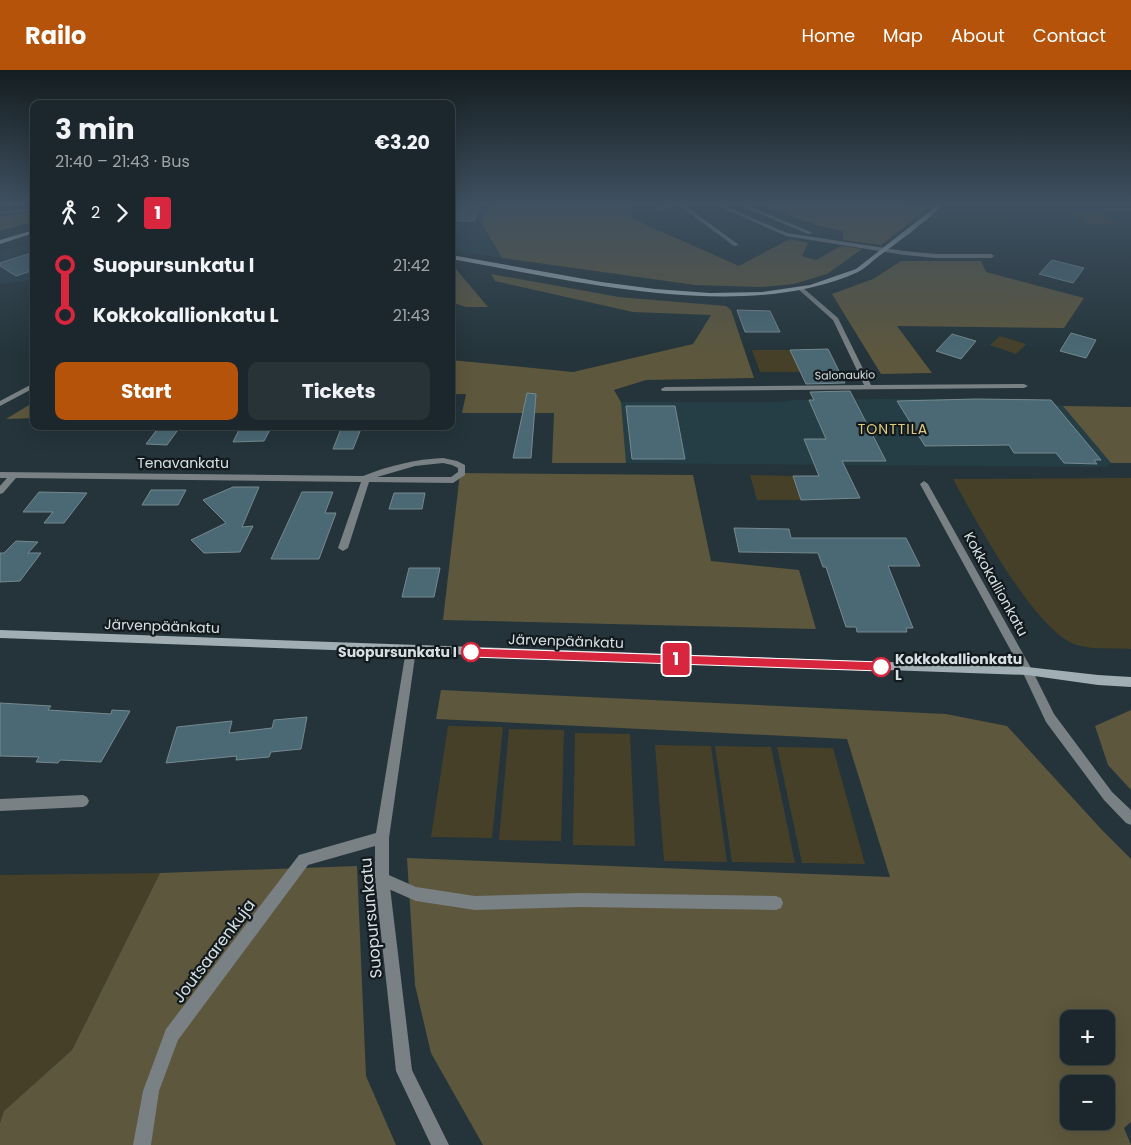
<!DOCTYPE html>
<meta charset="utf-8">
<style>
body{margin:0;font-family:Poppins,sans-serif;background:#283338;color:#f1f3f6;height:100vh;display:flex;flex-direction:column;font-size:19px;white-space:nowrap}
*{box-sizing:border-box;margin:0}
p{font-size:16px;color:#a0a5a9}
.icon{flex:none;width:28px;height:28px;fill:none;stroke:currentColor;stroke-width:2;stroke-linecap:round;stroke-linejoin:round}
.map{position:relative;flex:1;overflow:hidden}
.sheet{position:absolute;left:30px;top:30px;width:425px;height:330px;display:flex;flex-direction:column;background:#1b272c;border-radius:10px;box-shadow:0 5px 20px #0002,0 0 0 1px #394448}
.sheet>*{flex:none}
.badge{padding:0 10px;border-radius:4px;font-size:18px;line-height:32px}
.tools{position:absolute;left:1060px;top:940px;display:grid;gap:10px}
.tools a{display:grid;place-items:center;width:55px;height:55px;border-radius:10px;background:#1b272c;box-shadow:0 5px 20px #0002,0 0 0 1px #394448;font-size:25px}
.map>.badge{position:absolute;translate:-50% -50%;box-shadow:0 0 0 2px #fff}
.legs{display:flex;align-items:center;gap:8px;height:55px;padding:0 25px;font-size:16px}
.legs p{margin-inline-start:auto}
.summary{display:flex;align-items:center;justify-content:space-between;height:85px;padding:0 25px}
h1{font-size:28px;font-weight:700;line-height:38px}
.button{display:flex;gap:10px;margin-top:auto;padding:10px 25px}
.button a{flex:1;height:58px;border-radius:10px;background:#b45309;color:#fff;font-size:20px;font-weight:700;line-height:58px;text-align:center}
.button a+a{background:#283338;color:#f1f3f6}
ul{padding:0 25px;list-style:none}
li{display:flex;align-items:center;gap:18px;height:50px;font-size:19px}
li i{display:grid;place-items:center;width:8px;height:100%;margin:0 6px;background:currentColor}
li i::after{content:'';width:12px;height:12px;margin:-6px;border:4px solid;border-radius:50%;background:#1b272c}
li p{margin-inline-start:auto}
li:first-child i{background:linear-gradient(#0000 50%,currentColor 0)}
li:last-child i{background:linear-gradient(currentColor 50%,#0000 0)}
header{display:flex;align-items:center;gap:30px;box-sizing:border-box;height:70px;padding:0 25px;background:#b45309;color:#fff}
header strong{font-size:24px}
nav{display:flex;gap:28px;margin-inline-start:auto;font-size:18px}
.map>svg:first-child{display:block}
</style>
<header>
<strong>Railo</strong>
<nav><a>Home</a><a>Map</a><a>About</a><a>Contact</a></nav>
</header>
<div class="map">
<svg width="1131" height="1075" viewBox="0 0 1131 1075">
<rect width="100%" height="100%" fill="#24343a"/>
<path fill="#253e46" d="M451 134H490L481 153 502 188 451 180Z
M34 171V210L0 214V182Z
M887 329H1032L1063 336 1111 393 1106 397 626 393 621 332H780L794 330Z"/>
<path fill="#464028" d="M1071 142H1097L1115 154H1089Z
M1000 266 1026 274 1016 284 990 275Z
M752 280H790L800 302H760Z
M750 405 793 406 801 430H757Z
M1131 408V579C1116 578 1091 580 1077 575 1035 562 975 449 953 409Z
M448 656 503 657 492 768 431 767Z
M509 659 564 660 561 771 499 770Z
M575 663 630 664 635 776 573 775Z
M655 675 711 676 727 792 664 791Z
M715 676 771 677 795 793 732 792Z
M777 677 833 678 865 794 802 793Z
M160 803 72 980 4 1041 0 1053V805Z"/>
<path fill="#5d573d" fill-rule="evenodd" d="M490 134H634L631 148 739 196 790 169 808 173 802 186 816 190 841 176 862 179 827 204 794 214 762 217 695 215 502 188 481 152Z
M758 134H905L930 137 881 175 843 170V161L816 155Z
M34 141V151L0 161V147Z
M901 191H981L986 202 1084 228 1064 258 897 256 932 303 881 304 832 224 873 209Z
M451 198 456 199 488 237H466L451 232Z
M491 204 619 227 726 236 731 240 754 308 646 310 614 320 621 332 626 393H552L554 343H462L466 324H451V290L573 302 693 274 711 245 633 242 495 211Z
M34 332V348L6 349Z
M1063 336 1131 337V393H1111Z
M460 403 693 405 711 491 799 500 816 559 443 550Z
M441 620 946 644 1007 656 1102 760 1131 789V1052L1124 1058 1131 1075H483L431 983 415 915 407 788 890 807 847 669 436 649ZM1069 949H1106V986H1069ZM1069 1014H1106V1051H1069Z
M1131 640V720L1108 695 1095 656Z
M357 796 366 1006 396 1075H0V1053L4 1041 72 980 160 803Z"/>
<path fill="#4a6974" stroke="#76898f" d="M451 134H479L474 151H451Z
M34 182V200L16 206 0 196V193Z
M1052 190 1084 198 1073 213 1039 204Z
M737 240 770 241 780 262H745Z
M1071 263 1096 270 1086 288 1060 281Z
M952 264 976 271 961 289 936 281Z
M828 279 845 313 806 314 790 280Z
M850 321 886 391H842L860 428 801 430 793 406H819L804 369H826L809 330H814L810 322Z
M527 323 536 324 531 388H513Z
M976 329 1051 330 1101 390H1094L1097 394 1064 393 1056 383H1014L1009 375 925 376 897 331Z
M626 336H675L685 389H632Z
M241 356H272L264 371 233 372Z
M342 356H362L353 379H333Z
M159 357H180L167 375 146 374Z
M233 417H259L242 457 253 456 240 482 204 483 191 470 226 453 203 430Z
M151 420H186L178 435H142Z
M39 422 87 423 64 453H44L53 442H23Z
M302 422H333L325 443H336L319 489H271Z
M394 423H425L422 439H389Z
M734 458 789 459 791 468H906L920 496H888L913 558H906L907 562H857L856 557H846L826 497H823L818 483 739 482Z
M16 471 38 472 28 483H41L20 511 0 512V483H4Z
M409 498H440L434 527H402Z
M0 633 51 636 48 640 111 644 112 640 130 641 101 692 60 690 58 693 36 692 39 687 0 686Z
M307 647 301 679 271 682 269 687 236 690 237 686 166 693 177 657 232 651 229 663 272 658 274 650Z"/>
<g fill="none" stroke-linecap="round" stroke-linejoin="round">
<path fill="#798184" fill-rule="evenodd" d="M667 134H674L659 141 655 140Z
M677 134H683L739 175 734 176Z
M713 134H720L787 163 904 181 936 184H991L994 186 991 188H936L904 185 786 166Z
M737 134H744L813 163 808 164Z
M1105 138H1131V140H1107Z
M83 725 87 727 89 731 87 735 83 737 0 741V729Z
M382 802 416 817 475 826 581 823 776 826 781 828 783 833 781 838 776 840 581 837 475 840 416 831 377 814 375 809 377 804Z"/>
<path fill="#798184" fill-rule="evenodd" d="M34 138V140L0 144V142Z
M798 217H802L838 248 871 315 1024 314 1028 316 1024 318 662 321 661 319 665 317 864 315 833 250 798 219Z
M34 313V318L0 336V331Z
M443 388 457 391 465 395V405L453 413 369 412 348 478 343 481 338 478 361 412 16 408 3 423 0 424V416L7 408H0V402L363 406C388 396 416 389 443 388ZM443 393 452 395 458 398V402L451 407H377L415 396Z
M924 411 928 414 1031 598 1054 644 1112 722 1131 740V755L1126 753 1104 730 1046 652 1023 603 920 414Z
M411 576 415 577 416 580 389 768V809L412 1000 449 1075H431L396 1001 375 809V776L308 795 178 970 159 1021 151 1075H133L143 1021 166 959 299 785 376 763 406 580 407 577Z"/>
<path fill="#a1aeb3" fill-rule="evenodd" d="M939 134H944C924 153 901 170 879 186 872 191 866 198 858 202 743 254 571 210 451 189V185L601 212 655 219 710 223 762 222 810 215 856 199Z
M34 160V163L0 174V170Z
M0 560 1027 597 1098 605 1131 607V617L1098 615 1027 605 0 568Z"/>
</g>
<linearGradient id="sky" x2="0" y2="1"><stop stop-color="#141d20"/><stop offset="0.47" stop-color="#3f5060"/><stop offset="1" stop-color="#3f5060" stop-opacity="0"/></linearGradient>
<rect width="1131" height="285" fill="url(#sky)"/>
<path fill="#d7263d" stroke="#fff" d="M471 578 881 592 886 597 881 601 471 587 466 582Z"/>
<g fill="#fff" stroke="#d7263d" stroke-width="2.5">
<circle cx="471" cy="582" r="9"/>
<circle cx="881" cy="597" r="9"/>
</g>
<g text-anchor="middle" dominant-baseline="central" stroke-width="4.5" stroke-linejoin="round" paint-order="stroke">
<g font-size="11" fill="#d6e0e3" stroke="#131a1d">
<text transform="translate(845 305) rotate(-1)">Salonaukio</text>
</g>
<g font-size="14" letter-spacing="1" fill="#deca7d" stroke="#131a1d">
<text x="893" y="359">TONTTILA</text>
</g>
<g font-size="14" fill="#d6e0e3" stroke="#131a1d">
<text x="183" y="393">Tenavankatu</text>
<text transform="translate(996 514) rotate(61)">Kokkokallionkatu</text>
<text transform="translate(162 556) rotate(2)">Järvenpäänkatu</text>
<text transform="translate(566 571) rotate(2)">Järvenpäänkatu</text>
</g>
<g font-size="14" font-weight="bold" fill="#d6e0e3" stroke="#131a1d" text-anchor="end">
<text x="457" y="582">Suopursunkatu I</text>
<text x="895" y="589" text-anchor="start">Kokkokallionkatu<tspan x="895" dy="16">L</tspan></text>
</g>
<g font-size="16" fill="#d6e0e3" stroke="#131a1d">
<text transform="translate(371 848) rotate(-95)">Suopursunkatu</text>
<text transform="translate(214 881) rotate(-53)">Joutsaarenkuja</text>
</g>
</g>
</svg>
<div class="tools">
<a>+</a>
<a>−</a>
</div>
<b class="badge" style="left:676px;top:589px;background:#d7263d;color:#fff">1</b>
<section class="sheet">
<div class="summary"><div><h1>3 min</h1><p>21:40 – 21:43 · Bus</p></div><b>€3.20</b></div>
<div class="legs"><svg class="icon" aria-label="walk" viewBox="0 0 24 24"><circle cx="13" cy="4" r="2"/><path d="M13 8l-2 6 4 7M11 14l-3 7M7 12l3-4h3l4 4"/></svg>2<svg class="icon" aria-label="forward" viewBox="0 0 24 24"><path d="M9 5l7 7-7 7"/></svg><b class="badge" style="background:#d7263d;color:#fff">1</b></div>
<ul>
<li><i style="color:#d7263d"></i><b>Suopursunkatu I</b><p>21:42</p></li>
<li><i style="color:#d7263d"></i><b>Kokkokallionkatu L</b><p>21:43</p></li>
</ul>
<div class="button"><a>Start</a><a>Tickets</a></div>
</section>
</div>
